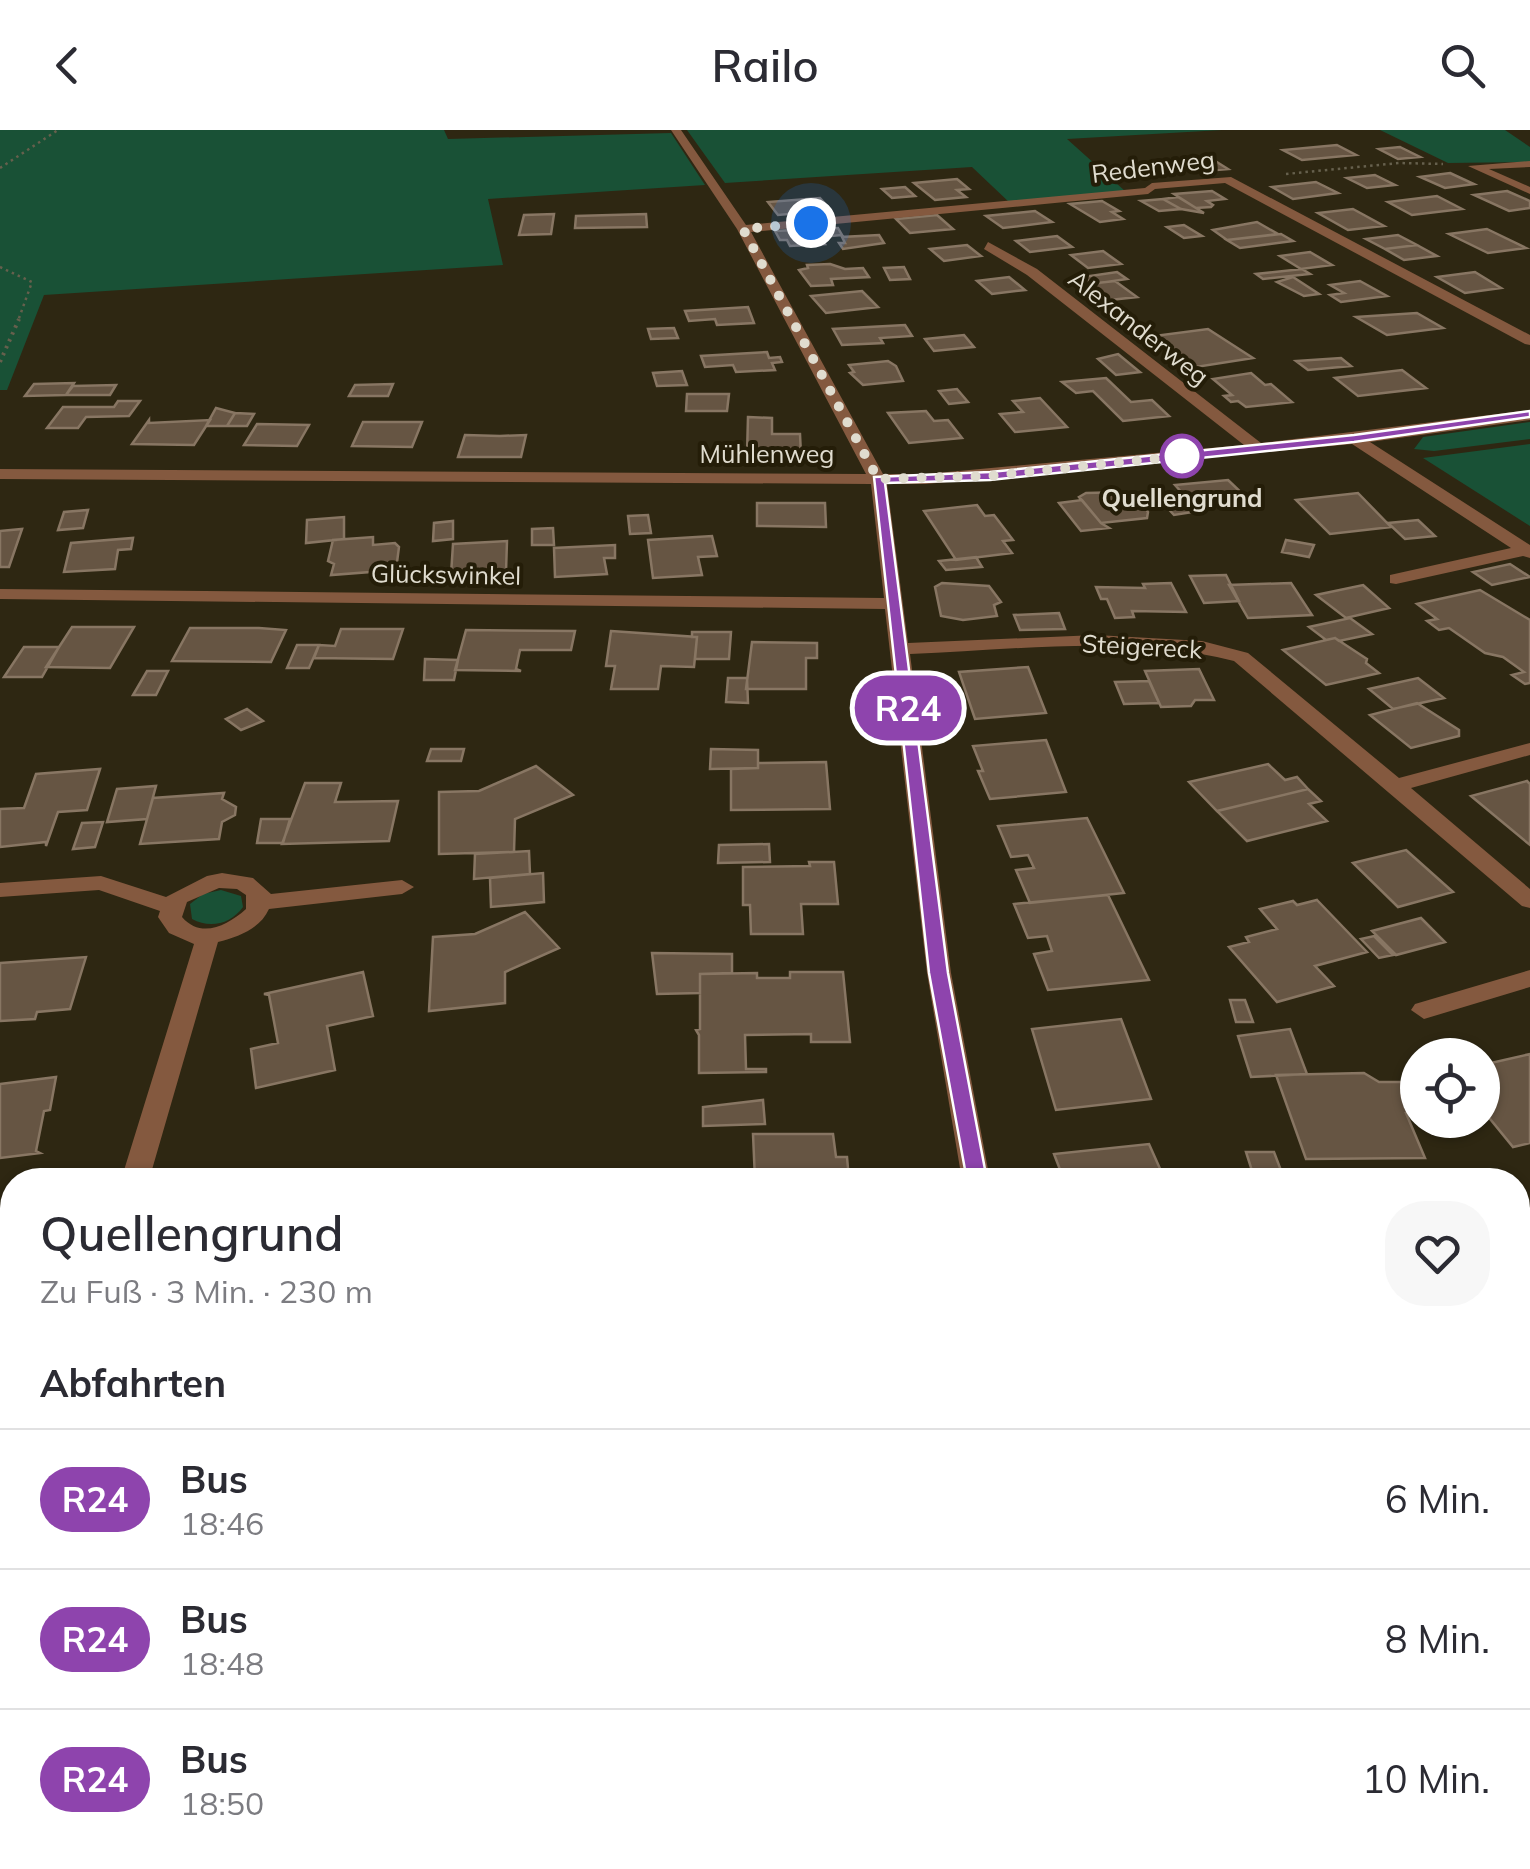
<!DOCTYPE html>
<html lang="de">
<meta charset="utf-8">
<style>
body{margin:0;font-family:Mulish,sans-serif;background:#f7f7f7;color:#2b2b33;height:100vh;display:flex;flex-direction:column;font-size:38px;white-space:nowrap}
*{box-sizing:border-box;margin:0}
p{font-size:32px;color:#7c7c81}
.icon{flex:none;width:55px;height:55px;fill:none;stroke:currentColor;stroke-width:2;stroke-linecap:round;stroke-linejoin:round}
.map{position:relative;flex:1;overflow:hidden}
.drawer{position:absolute;left:0px;top:1038px;width:1530px;height:702px;display:flex;flex-direction:column;background:#fff;border-radius:40px 40px 0 0;box-shadow:0 2px 8px #0004}
.drawer>*{flex:none}
.badge{padding:0 20px;border-radius:32px;font-size:35px;line-height:65px}
.buttons{position:absolute;left:1400px;top:908px;display:grid;gap:20px}
.buttons a{display:grid;place-items:center;width:100px;height:100px;border-radius:50%;background:#fff;box-shadow:0 2px 8px #0004;font-size:50px}
.you{position:absolute;width:50px;height:50px;margin:-25px;border:8px solid #fff;border-radius:50%;background:#1a73e8;box-shadow:0 0 0 15px #1a73e833}
.map>.badge{position:absolute;translate:-50% -50%;box-shadow:0 0 0 5px #fff}
h2{padding:0 40px;font-size:38px;line-height:90px}
.round{display:grid;place-items:center;flex:none;width:105px;height:105px;border-radius:40px;background:#f7f7f7}
.overview{display:flex;align-items:center;justify-content:space-between;height:170px;padding:0 40px}
h1{font-size:48px;font-weight:600;line-height:75px}
ul{padding:0;list-style:none}
li{display:flex;align-items:center;gap:30px;height:140px;padding:0 40px;border-top:2px solid #e1e1e2}
li div{flex:1}
li b{display:block;font-size:38px}
li em{font-style:normal}
li .badge{min-width:110px;font-weight:700;text-align:center}
header{display:flex;justify-content:space-between;align-items:center;height:130px;padding:0 40px;background:#fff;font-size:45px;font-weight:600}
.map>svg:first-child{display:block}
</style>
<header><svg class="icon" aria-label="back" viewBox="0 0 24 24"><path d="M15 5l-7 7 7 7"/></svg>Railo<svg class="icon" aria-label="search" viewBox="0 0 24 24"><circle cx="10" cy="10" r="6"/><path d="M15 15l6 6"/></svg></header>
<div class="map">
<svg width="1530" height="1739" viewBox="0 0 1530 1739">
<rect width="100%" height="100%" fill="#2e2712"/>
<path fill="#195136" d="M0 0H444L448 9 671 3 705 55 488 69 503 135 44 165 7 260H0Z
M687 0H1222L1067 9 1125 61 1010 73 972 37 725 53Z
M1380 0H1505L1530 17V32L1448 33Z
M1530 292V309L1434 321 1414 319 1423 307Z
M1530 314V396L1423 328Z
M221 760 241 766 243 777C231 794 210 799 192 789L190 774 203 764Z"/>
<path fill="#665543" stroke="#887663" stroke-width="2.5" d="M1337 15 1356 25 1302 30 1283 20Z
M1400 17 1420 27 1398 29 1379 19Z
M1212 29 1228 39 1192 42 1177 32Z
M1158 36 1170 44 1134 47 1122 38Z
M1450 43 1474 54 1445 58 1420 47Z
M1375 45 1395 55 1367 58 1347 48Z
M957 49 969 59 957 60 966 67 935 70 914 53Z
M1316 52 1338 63 1293 69 1272 57Z
M905 57 915 66 892 68 882 59Z
M1212 61 1225 69 1207 71 1213 75 1211 77 1196 78 1174 64Z
M1507 61 1530 71V78L1509 81 1474 65Z
M1437 66 1462 79 1412 85 1388 72Z
M1178 67 1196 78 1204 83 1181 79 1163 69Z
M820 68 826 75 806 76 811 82 778 85 768 72Z
M1163 69 1181 79 1159 81 1141 71Z
M1102 71 1119 81 1112 82 1123 89 1100 92 1070 74Z
M1353 79 1384 96 1348 100 1318 83Z
M1035 81 1052 92 1003 98 986 86Z
M554 84 551 104 519 105 524 85Z
M646 84 647 97 575 98 576 86Z
M937 85 953 99 910 103 896 89Z
M1257 92 1278 104 1227 110 1213 100Z
M1184 95 1202 106 1184 108 1167 97Z
M838 98 842 105 821 107 825 114 790 116 787 110H780L775 101Z
M1487 99 1526 118 1488 123 1449 104Z
M1281 104 1293 111 1240 118 1227 110Z
M879 105 884 113 843 119 839 113H845L842 107Z
M1398 105 1417 115 1385 119 1366 109Z
M1057 106 1072 117 1030 122 1016 111Z
M967 115 981 126 944 131 930 119Z
M1417 115 1437 126 1404 130 1385 119Z
M1103 121 1121 134 1088 138 1071 125Z
M1310 122 1332 135 1301 139 1280 126Z
M830 134 845 139 863 138 869 147 831 149 833 155 811 156 799 140 808 138 807 135Z
M904 137 910 149 890 150 884 138Z
M1302 139 1310 144 1263 149 1256 144Z
M1117 142 1127 149 1093 154 1083 147Z
M1475 142 1501 158 1465 163 1437 147Z
M1009 147 1025 160 992 164 977 151Z
M1293 147 1319 164 1304 166 1277 152Z
M1115 151 1137 167 1101 171 1079 155Z
M1360 151 1387 166 1341 172 1330 165 1344 163 1330 155Z
M862 161 878 177 826 183 811 166Z
M748 177 754 193 717 195 715 189 689 191 685 181Z
M1417 183 1443 198 1387 205 1356 187Z
M905 195 912 206 880 208 883 213 842 215 833 199Z
M674 198 678 208 651 209 648 199Z
M1208 199 1253 228 1196 237 1154 206Z
M964 205 974 217 934 221 925 209Z
M767 222 769 228 780 227 782 232 772 233 775 240 736 242 733 235 705 237 701 226Z
M1118 224 1140 242 1116 245 1098 229Z
M1341 228 1351 236 1308 240 1296 231Z
M888 231 896 236 903 251 863 255 850 243 854 242 849 235Z
M1402 240 1426 258 1358 266 1335 248Z
M682 241 687 255 657 256 653 243Z
M1251 243 1265 255 1271 254 1292 272 1246 277 1238 271 1231 272 1224 266 1232 265 1213 249Z
M1106 248 1131 272 1152 270 1169 286 1123 291 1093 261 1076 263 1062 252Z
M74 253 66 265 25 266 34 254Z
M393 254 388 266H349L355 255Z
M116 255 110 265H66L73 256Z
M957 259 968 272 949 274 939 261Z
M687 264H729L727 281H686Z
M1040 268 1067 297 1015 302 1000 284 1023 282 1013 271Z
M118 271H140L129 286 86 287 78 298H47L63 277H114Z
M216 278 235 283 227 296H206Z
M926 281 934 291 948 290 962 308 909 313 888 283Z
M235 283 254 284 247 296H227Z
M748 287 772 288V304H800L801 325H747Z
M149 290V293L210 290 194 315 132 314Z
M363 292H422L412 317 352 316Z
M257 294 309 295 297 316 244 315Z
M465 305 500 306 526 305 521 327H458Z
M1228 350 1248 369 1193 375 1175 355Z
M1125 362 1140 372 1148 382 1147 388 1101 393 1079 367 1086 363Z
M1358 363 1391 397 1330 404 1296 370Z
M1082 370 1101 393 1109 398 1081 401 1059 373Z
M1188 370 1193 375 1186 376 1193 382 1174 385 1163 373Z
M757 373H825L826 397 757 396Z
M977 375 985 386 994 385 1013 410 1003 411 1012 423 956 430 924 381Z
M88 380 83 398 58 400 64 382Z
M648 385 651 403 630 404 628 386Z
M344 387V409L306 413 307 390Z
M1418 390 1435 406 1405 409 1388 393Z
M453 391V409L433 411 434 393Z
M553 398 554 415H532V399Z
M22 399 9 437H0V401Z
M712 406 717 426 698 427 702 445 653 448 648 410Z
M373 407V415L395 413 399 417 396 440 331 445 334 434 328 431 333 410Z
M133 408 131 419 118 420 115 439 64 442 71 413Z
M1286 410 1314 415 1309 427 1282 422Z
M507 411 506 442 451 445 453 414Z
M615 415V428H604L607 444 555 447 554 418Z
M976 427 982 437 946 440 939 431Z
M1510 434 1530 447 1492 455 1473 442Z
M1226 445 1239 471 1204 473 1190 446Z
M942 453 989 456 1001 472 994 475 997 486 963 490 941 486 935 457Z
M1171 453 1186 482 1132 481 1134 487 1115 488 1107 469H1101L1096 457 1145 458 1143 454Z
M1291 453 1312 485 1248 488 1229 455Z
M1363 455 1389 478 1346 488 1316 465Z
M1480 460 1530 490V553L1525 554 1512 545 1524 542 1503 527 1485 523 1449 498 1439 500 1427 491 1437 489 1417 474Z
M1059 483 1065 499 1020 500 1014 485Z
M1350 488 1372 504 1339 511 1335 508 1326 510 1309 497Z
M72 497H134L110 538 46 537Z
M190 498H259L286 500 271 532 172 531Z
M341 499H403L393 529 314 528 319 515 335 516Z
M466 500 575 501 571 520H520L516 539 521 541 455 540Z
M611 501 697 507 694 537 661 536 658 559H611L615 536H606Z
M692 502H731L729 529H695L697 507H692Z
M1335 508 1367 529 1366 533 1379 543 1326 555 1283 520Z
M752 512 817 513V528H806V559H746Z
M297 515H319L309 538H287Z
M24 517H59L42 547H4Z
M425 529 458 530 454 550H424Z
M1028 537 1046 583 975 589 959 542Z
M1199 539 1214 570H1195L1191 576 1161 577 1145 541Z
M147 541H168L156 565H133Z
M728 548H747L748 573 726 572Z
M1418 548 1444 568 1393 579 1369 559Z
M1149 551 1159 573 1124 574 1115 552Z
M1417 573 1459 600V606L1411 618 1370 585Z
M247 579 263 591 241 600 226 589Z
M1046 610 1066 662 990 669 978 641H983L973 616Z
M431 619H464L461 631H427Z
M711 619 758 620V638L710 639Z
M826 632 830 679 731 680V639L758 638V633Z
M1268 634 1285 650 1297 647 1308 659 1217 681 1189 652Z
M536 636 573 665 515 689 514 722 439 724V662L479 661Z
M100 639 87 680 58 682 46 716V712L0 717V679L24 678 36 644Z
M1527 651 1530 654V715L1471 666Z
M305 653H341L335 672 398 671 389 711 282 714Z
M156 656 147 689 107 692 117 659Z
M1308 659 1321 671 1309 674 1327 691 1247 711 1217 681Z
M224 663 222 669 236 677 235 685 222 692 219 709 140 714 153 668Z
M1087 688 1124 763 1030 773 1016 740 1034 738 1028 725 1011 727 998 696Z
M261 689H290L283 713H257Z
M103 692 95 717 73 719 82 693Z
M769 714 770 732 718 733 719 715Z
M1406 720 1453 762 1398 777 1353 733Z
M529 721 530 744 474 749 475 724Z
M809 732H834L838 774H801L803 804H751L750 775H743V737L810 736Z
M543 743 544 772 491 777 490 748Z
M1108 765 1149 850 1048 860 1034 824 1052 821 1047 806 1028 808 1014 774Z
M1317 770 1367 822 1315 836 1334 856 1277 872 1229 817 1249 812 1246 807 1277 799 1260 779 1293 771 1297 775Z
M525 782 559 818 505 842V873L429 881 433 807 475 804Z
M1421 788 1445 812 1396 825 1372 801Z
M1374 806 1393 825 1379 828 1361 809Z
M652 823 732 824V843L700 844V863L657 864Z
M86 827 70 879 37 882 35 889 0 891V833Z
M363 842 373 886 327 896 335 940 256 958 251 919 278 913 269 865 264 864Z
M790 842H843L850 912H811V904L745 905 746 939H766V942L699 943V905L696 900 700 899V844L757 843V848H790Z
M1230 870H1245L1253 892H1236Z
M1121 889 1151 969 1056 980 1032 899Z
M1290 899 1307 944 1251 947 1238 906Z
M1530 924V1013L1513 1017 1482 979V935Z
M1364 943 1379 952H1404L1418 982 1406 983 1425 1028 1306 1029 1276 945Z
M56 947 50 980 44 981 36 1021 40 1023 0 1028V954Z
M763 970 765 994 703 996V977Z
M753 1004H833L836 1027H847L849 1050H755Z
M1149 1014 1165 1050H1064L1054 1024Z
M1246 1022H1274L1282 1043 1253 1044Z
M12 1647V1728H85L83 1739H0V1648Z
M228 1728H357L356 1739H227Z
M1214 1728H1304L1307 1739H1217Z"/>
<g fill="none" stroke-linecap="round" stroke-linejoin="round">
<path stroke="#66604d" stroke-width="2.5" stroke-dasharray="2.5 4" stroke-linecap="butt" d="M0 38 58 0
M1286 44 1399 33 1443 34
M0 137 32 152 18 191"/>
<path stroke="#66604d" stroke-width="4" stroke-dasharray="2.5 5" stroke-linecap="butt" d="M0 232 19 189"/>
<path fill="#84593f" fill-rule="evenodd" d="M671 0H681L746 95 1145 58 1152 53 1231 47 1530 205V215L1525 214 1225 53 1155 59 1148 64 751 102 883 344H926L1244 315 1027 145 984 119 988 112 1037 139 1261 313 1530 280V290L1370 312 1530 415V428L1523 426 1396 454 1390 453V445L1511 418 1352 314 926 354H887L908 513 1096 505 1202 511 1248 523 1399 648 1530 613V625L1411 658 1530 759V778L1522 776 1234 531C1130 504 1016 520 910 524L951 843 990 1050H962L927 843 885 479 0 469V459L884 468 871 354 0 349V339L866 344 737 99Z
M1530 31V37L1489 39 1530 57V64L1468 36Z
M222 743 253 748 271 764 402 750 414 757 402 764 269 779C260 799 238 807 218 812L149 1050H121L194 814 169 803 158 787 160 781 99 760 0 767V753L101 746 166 767 207 746ZM219 758 237 759 246 765V779C227 796 201 809 182 787L187 772Z
M1530 840V857L1424 889 1411 880 1415 874Z
M1530 1332V1362L1518 1364V1334Z
M12 1443V1537L0 1539V1448Z
M1087 1728H1126L1129 1739H1089Z"/>
</g>
<path fill="#8e44ad" stroke="#fff" stroke-width="2.5" d="M1530 281V287L1354 312 990 350 885 353 948 843 987 1050 976 1058 968 1056 929 843 874 347 990 342 1354 305Z"/>
<g fill="none" stroke-linecap="round" stroke-linejoin="round">
<path stroke="#e0dccf" stroke-width="10" stroke-dasharray="0 18" d="M811 93 743 99 878 349 990 346 1192 325 1182 326"/>
</g>
<circle fill="#fff" stroke="#8e44ad" stroke-width="5" cx="1182" cy="326" r="20"/>
<g text-anchor="middle" dominant-baseline="central" stroke-width="8" stroke-linejoin="round" paint-order="stroke">
<g font-size="25" fill="#e0dccf" stroke="#241d08">
<text transform="translate(1153 36) rotate(-7)">Redenweg</text>
<text transform="translate(1139 197) rotate(38)">Alexanderweg</text>
<text x="767" y="323">Mühlenweg</text>
<text transform="translate(446 444) rotate(1)">Glückswinkel</text>
<text transform="translate(1142 516) rotate(3)">Steigereck</text>
</g>
<g font-size="25" font-weight="bold" fill="#e0dccf" stroke="#241d08">
<text x="1182" y="367">Quellengrund</text>
</g>
</g>
</svg>
<div class="buttons">
<a><svg class="icon" aria-label="locate" viewBox="0 0 24 24"><circle cx="12" cy="12" r="6"/><path d="M12 2v4M12 18v4M2 12h4M18 12h4"/></svg></a>
</div>
<div class="you" style="left:811px;top:93px"></div>
<b class="badge" style="left:908px;top:578px;background:#8e44ad;color:#fff">R24</b>
<section class="drawer">
<div class="overview"><div><h1>Quellengrund</h1><p>Zu Fuß · 3 Min. · 230 m</p></div><a class="round"><svg class="icon" aria-label="heart" viewBox="0 0 24 24"><path d="M12 20l-8-8c-3-5 5-10 8-4 3-6 11-1 8 4z"/></svg></a></div>
<h2>Abfahrten</h2>
<ul>
<li><span class="badge" style="background:#8e44ad;color:#fff">R24</span><div><b>Bus</b><p>18:46</p></div><em>6 Min.</em></li>
<li><span class="badge" style="background:#8e44ad;color:#fff">R24</span><div><b>Bus</b><p>18:48</p></div><em>8 Min.</em></li>
<li><span class="badge" style="background:#8e44ad;color:#fff">R24</span><div><b>Bus</b><p>18:50</p></div><em>10 Min.</em></li>
</ul>
</section>
</div>
